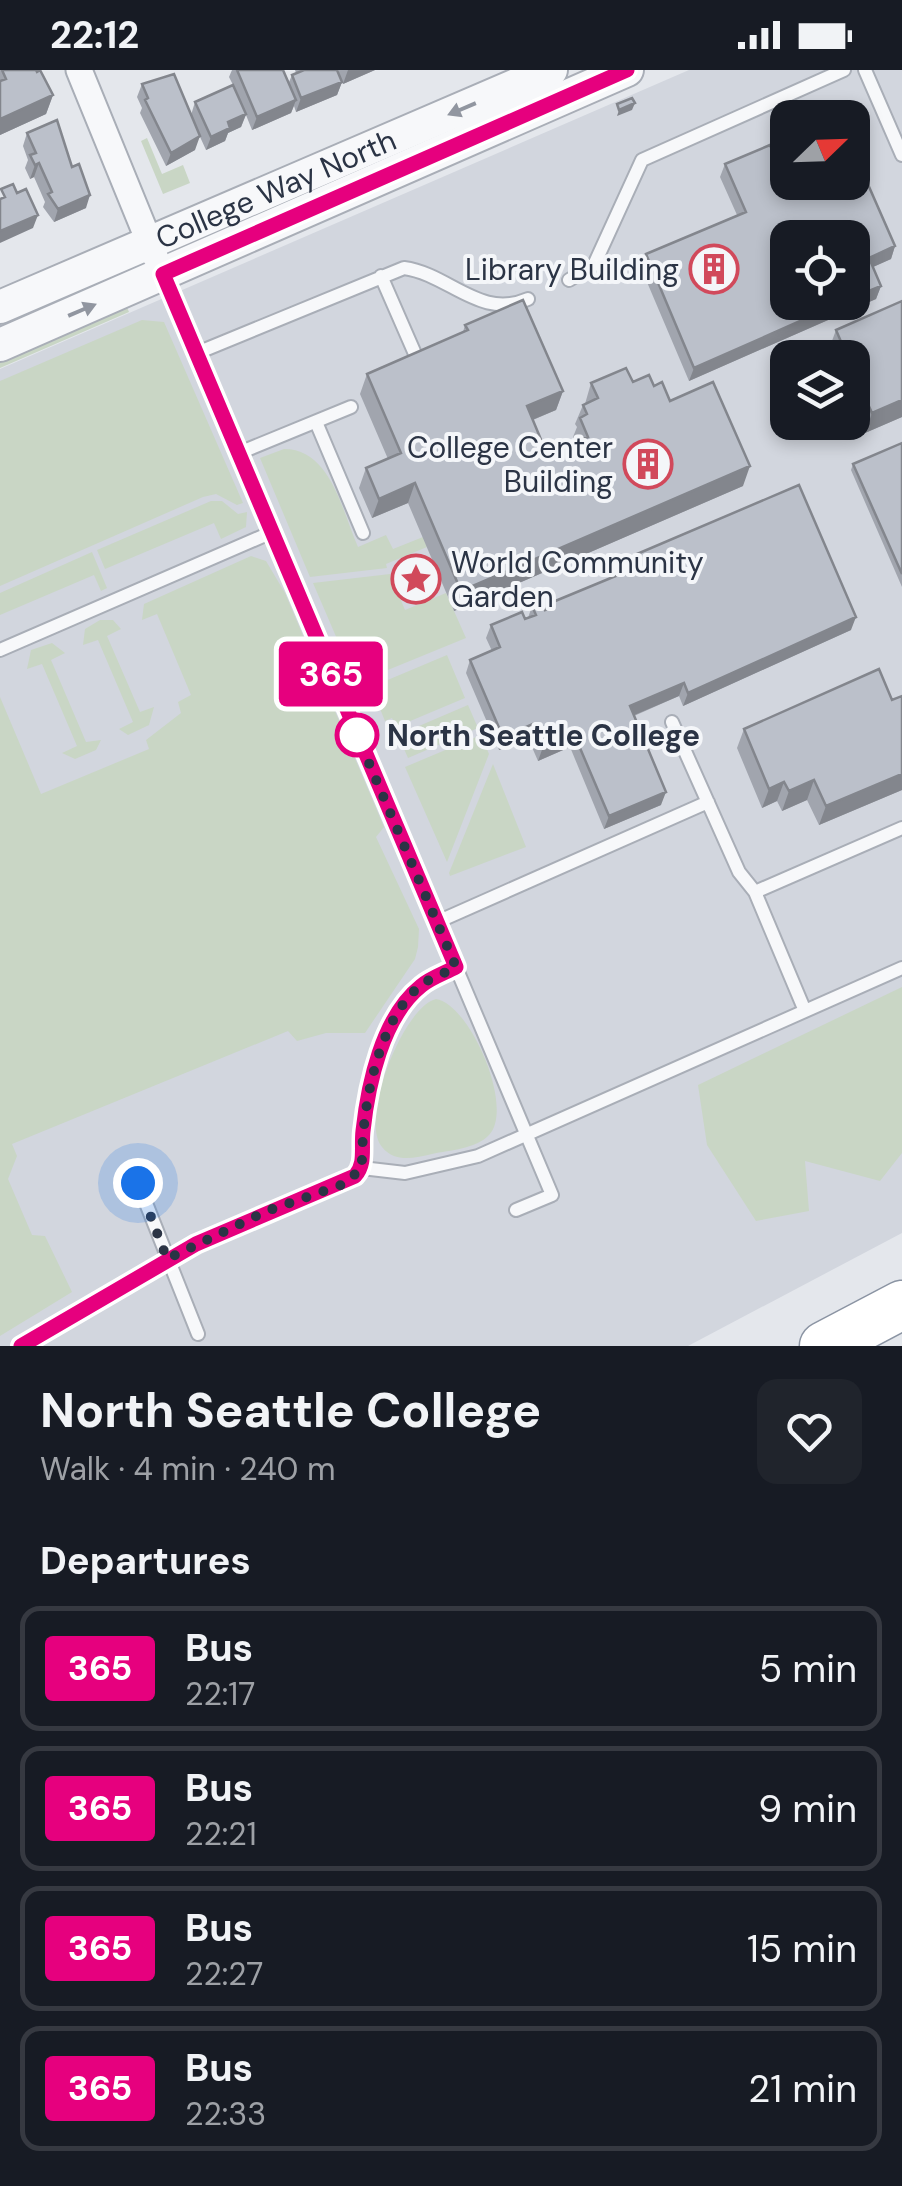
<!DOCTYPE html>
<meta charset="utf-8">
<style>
body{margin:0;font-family:"DM Sans",sans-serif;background:#20242c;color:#f1f3f6;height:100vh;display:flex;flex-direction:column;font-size:38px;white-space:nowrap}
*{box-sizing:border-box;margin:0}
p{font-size:32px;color:#9ea1a6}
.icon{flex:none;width:55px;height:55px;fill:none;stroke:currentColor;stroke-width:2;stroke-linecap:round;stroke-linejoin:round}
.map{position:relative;height:1276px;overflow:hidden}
.side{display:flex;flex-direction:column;background:#171b24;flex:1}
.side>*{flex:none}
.badge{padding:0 20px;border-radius:8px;font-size:35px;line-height:65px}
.needle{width:65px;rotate:67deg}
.tools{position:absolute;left:770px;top:30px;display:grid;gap:20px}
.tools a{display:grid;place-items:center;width:100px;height:100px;border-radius:20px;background:#171b24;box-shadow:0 5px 15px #0003;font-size:50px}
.you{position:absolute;width:50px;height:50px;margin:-25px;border:8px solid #fff;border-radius:50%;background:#1a73e8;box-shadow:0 0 0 15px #1a73e833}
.map>.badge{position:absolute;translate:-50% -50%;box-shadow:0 0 0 5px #fff}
h2{padding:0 40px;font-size:38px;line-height:90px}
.round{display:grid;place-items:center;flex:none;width:105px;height:105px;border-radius:20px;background:#20242c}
.head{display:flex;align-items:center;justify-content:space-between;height:170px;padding:0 40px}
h1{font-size:48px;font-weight:700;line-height:75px}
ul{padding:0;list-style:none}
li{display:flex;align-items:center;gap:30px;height:125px;margin:0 20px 15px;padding:0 20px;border:5px solid #363941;border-radius:20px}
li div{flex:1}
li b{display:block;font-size:38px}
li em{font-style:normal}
li .badge{min-width:110px;font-weight:700;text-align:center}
.status{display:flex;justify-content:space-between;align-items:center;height:70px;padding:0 50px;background:#171b24;direction:ltr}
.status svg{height:28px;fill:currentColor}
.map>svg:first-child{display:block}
</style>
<div class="status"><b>22:12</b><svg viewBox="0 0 49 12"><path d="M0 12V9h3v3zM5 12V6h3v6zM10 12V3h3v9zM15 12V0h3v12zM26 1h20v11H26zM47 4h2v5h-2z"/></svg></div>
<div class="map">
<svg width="902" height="1276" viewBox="0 0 902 1276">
<rect width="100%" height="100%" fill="#e4e7ec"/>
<path fill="#d2d6de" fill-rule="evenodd" d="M689 0H902V1163L688 1276H0V299ZM788 48H852V112H788ZM788 168H852V232H788ZM788 288H852V352H788Z"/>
<path fill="#c9d6c5" d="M147 68 162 104 183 95 190 113 163 124 141 71Z
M126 235 129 242 0 298V289Z
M142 250 164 252 243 433 237 435 216 424 203 427 0 516V311Z
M284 379C331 379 342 441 358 477L386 465 393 479 423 467 427 477 386 494 387 498 310 507 260 388Z
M211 431H222L238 444 247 442 246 457 221 469 214 453 105 499 97 480Z
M92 482 107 518 101 521 94 505 0 545V523Z
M251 486 266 491 285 523 384 757 376 767 419 859 418 877 415 889 365 963H326L297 971 288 961 12 1074 17 1086 8 1109 32 1165 45 1166 72 1222 0 1266V627L41 724 149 679 146 670 181 643 178 632 191 625 157 544 142 550 144 534Z
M390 504 405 540 446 523 466 568 356 613 313 513Z
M100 550H113L121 559 107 566 140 642 154 637 149 655 128 665 119 659 133 652 98 570 83 575 85 559Z
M52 573 65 583 51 590 86 672 101 670 96 680 75 689 62 683 77 676 42 594 27 599 31 580Z
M447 585 465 628 396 657 392 648 385 651 371 617Z
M468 635 478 658 408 688 398 665Z
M481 665 489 684 447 792 405 697Z
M493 694 526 777 450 806 449 803Z
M902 917V1083L880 1111 805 1091 809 1141 756 1151 707 1075 698 1015Z
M436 929C470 934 515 1038 489 1065 476 1079 450 1080 432 1084 414 1088 395 1093 382 1077 359 1050 403 937 436 929Z"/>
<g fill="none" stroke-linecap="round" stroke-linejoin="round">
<g stroke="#a9aeb7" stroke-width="16">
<path id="service" d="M865 0 902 85
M164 205 552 1125 516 1140
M381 206 419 293
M569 210 594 195 642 90 844 0
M197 283 404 198C449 204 480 250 528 229
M316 352 363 463
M239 383 351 337
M0 580 270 463
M672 652 739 802 755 822 902 758
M755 822 805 941
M437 852 708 732
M362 1098 405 1103 478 1086 902 898
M138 1113 198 1264
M21 1276 167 1189 267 1141 355 1106C366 1094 361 1078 363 1061 368 1015 382 947 421 916 431 908 445 903 456 897"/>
</g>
<g stroke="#a9aeb7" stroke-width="29">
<path id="minor" d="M79 0 155 186"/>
</g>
<g stroke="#a9aeb7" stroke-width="36">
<g id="tertiary">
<path id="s1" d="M0 237 551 0"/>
<path d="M0 275 627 0"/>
</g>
</g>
<g stroke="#8b94a3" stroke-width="51">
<path id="motorway" d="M824 1276 902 1235"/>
</g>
<use href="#service" stroke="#f7f8fa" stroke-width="12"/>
<use href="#minor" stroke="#f7f8fa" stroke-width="25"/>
<use href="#tertiary" stroke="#f7f8fa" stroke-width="32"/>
<use href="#motorway" stroke="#fff" stroke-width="48"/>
</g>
<path fill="#a1a5ae" d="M0 0H36L53 25 46 44 0 65Z
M232 0H283L289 12 292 5 296 3 295 0H337L342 12 337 25 296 42 294 36 291 43 252 60 246 45 241 57 228 63 225 71 206 80 196 58 195 80 166 96 140 43 142 38 137 27 142 14 191 45 195 32 233 15 229 7Z
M338 0H375L343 14Z
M27 63 86 138 54 152 43 137 45 132 34 107 30 109 25 98 28 90 23 76Z
M778 93 799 118 895 176 891 189 873 197 881 216 876 229 689 311 641 198 646 184 737 145 720 107 725 94Z
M465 255 563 321 556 340 533 350 547 384 575 372 573 367 577 357 575 354 583 335 585 334 591 313 633 312 654 316 670 331 743 416 454 541 408 433 372 448 359 418 366 398 388 389 360 324 367 304 463 262Z
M836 260 902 347 865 363 852 334V288H832L829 279Z
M902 373V517L851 400 853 394Z
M630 487 851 560 683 636 679 626 634 646 661 735 604 759 570 677 538 691 528 668 499 680 466 603 470 590 492 581 486 568 491 555 525 549 528 548 532 536 545 540 548 534 626 501Z
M902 626V720L819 755 807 730 782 741 777 731 762 738 737 678 744 659 892 630Z"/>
<path fill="#83868d" d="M348 0H375L343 14Z
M342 12 337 25 296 42 301 28Z
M53 25 46 44 0 65V49Z
M296 30 291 43 252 60 257 47Z
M635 33 632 40 617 46 619 40Z
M246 44 241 57 228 63 225 71 206 80 211 67 228 52Z
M200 66 195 80 166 96 171 83Z
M39 93 34 107 30 109 35 95Z
M90 125 86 138 54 152 58 139Z
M38 145 33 158 0 173V161Z
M895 176 891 189 864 201 869 188Z
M881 216 876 229 689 311 694 298 843 232H852V228Z
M563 321 556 340 520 355 527 336Z
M902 330V347L865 363 872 343Z
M750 396 743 416 454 541 461 521Z
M415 413 408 433 372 448 379 429Z
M856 547 851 560 683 636 688 623Z
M684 613 679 626 625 649 630 636Z
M533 654 528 668 499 680 503 667Z
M574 664 570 677 538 691 543 677Z
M902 704V720L819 755 826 736Z
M814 710 807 730 782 741 789 721Z
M784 712 777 731 762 738 769 719Z
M666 722 661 735 604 759 609 746Z"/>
<path fill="#bbc0ca" stroke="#83868d" stroke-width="2.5" d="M2 0H36L37 2 40 0 53 25 0 49V11L6 9Z
M237 0H283L296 30 257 47Z
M304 0H337L342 12 301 28 292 5Z
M174 4 200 66 171 83 145 30 148 28 142 14Z
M233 15 246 44 228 52 230 58 211 67 195 32Z
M632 28 635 33 619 40 617 34Z
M57 50 72 97 79 94 90 125 58 139 48 124 52 122 39 93 35 95 30 85 36 83 27 63Z
M770 75 778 93 786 89 788 94V112H796L799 118 812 112H852V97L859 94 895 176 869 188 881 216 852 228V168H788V232H843L694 298 646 184 746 142 725 94Z
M13 114 17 123 26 119 38 145 0 161V129L5 127 1 119Z
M523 230 563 321 527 336 547 384 588 367 580 348 587 344 583 335 598 328 591 313 626 298 633 312 649 305 654 316 662 312 670 331 713 312 750 396 461 521 415 413 379 429 366 398 401 383 367 304 468 260 465 255Z
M902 231V330L872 343 852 299V288H848L836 260Z
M902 373V504L853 394Z
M799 415 856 547 688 623 684 613 630 636 666 722 609 746 574 664 543 677 533 654 503 667 470 590 500 577 491 555 522 542 525 549 536 545 532 536 542 532 545 540 550 538 548 534 635 498 630 487Z
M879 599 892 630 902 626V704L826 736 814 710 789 721 784 712 769 719 744 659Z"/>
<defs><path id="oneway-solid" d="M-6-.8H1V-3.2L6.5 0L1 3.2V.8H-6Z" transform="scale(2.5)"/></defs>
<g fill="#9196a0">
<use href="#oneway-solid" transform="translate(462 39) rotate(157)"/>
<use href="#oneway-solid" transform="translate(82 240) rotate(-23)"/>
</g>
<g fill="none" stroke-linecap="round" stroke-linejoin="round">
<g stroke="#fff" stroke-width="22">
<path id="line" d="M21 1276 196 1174 355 1106C366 1094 361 1078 363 1061 368 1015 382 947 421 916 430 908 445 903 456 897L163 204 627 0"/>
</g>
<use href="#line" stroke="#e6007e" stroke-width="15"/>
<path stroke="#2b3445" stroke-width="10" stroke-dasharray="0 18" d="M138 1113 167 1189 267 1141 344 1114 362 1098C361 1044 376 951 421 915 431 908 445 903 456 897L357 665"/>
</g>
<defs>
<g id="building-ring" transform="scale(2.5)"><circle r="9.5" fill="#f4f6f9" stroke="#d1495b" stroke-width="1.5"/><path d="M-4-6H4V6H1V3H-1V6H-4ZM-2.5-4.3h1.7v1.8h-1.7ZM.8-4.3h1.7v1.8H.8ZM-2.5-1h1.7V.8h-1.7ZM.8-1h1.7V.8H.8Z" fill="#d1495b"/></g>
<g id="sight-ring" transform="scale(2.5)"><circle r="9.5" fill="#f4f6f9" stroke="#d1495b" stroke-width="1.5"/><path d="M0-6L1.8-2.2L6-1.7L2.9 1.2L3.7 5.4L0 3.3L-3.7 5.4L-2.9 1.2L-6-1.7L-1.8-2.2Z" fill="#d1495b"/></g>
</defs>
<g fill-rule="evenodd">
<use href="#building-ring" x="714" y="199"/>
<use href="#building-ring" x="648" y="394"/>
<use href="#sight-ring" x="416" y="509"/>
</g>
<circle fill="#fff" stroke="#e6007e" stroke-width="5" cx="357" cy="665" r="20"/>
<g text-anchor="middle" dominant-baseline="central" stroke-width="8" stroke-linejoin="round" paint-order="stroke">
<g font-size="30" fill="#2b3445" stroke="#f4f6f9">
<text stroke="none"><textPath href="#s1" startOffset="300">College Way North</textPath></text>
</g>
<g font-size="30" fill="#2b3445" stroke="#f4f6f9" text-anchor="end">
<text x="679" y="199">Library Building</text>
<text x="613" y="377">College Center<tspan x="613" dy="34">Building</tspan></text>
<text x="451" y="492" text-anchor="start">World Community<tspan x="451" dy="34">Garden</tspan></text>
</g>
<g font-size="30" font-weight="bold" fill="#2b3445" stroke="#f4f6f9" text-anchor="start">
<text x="387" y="665">North Seattle College</text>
</g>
</g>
</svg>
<div class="tools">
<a><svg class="needle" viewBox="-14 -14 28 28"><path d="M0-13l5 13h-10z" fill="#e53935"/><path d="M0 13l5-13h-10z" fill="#9ea1a6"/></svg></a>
<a><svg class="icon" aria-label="locate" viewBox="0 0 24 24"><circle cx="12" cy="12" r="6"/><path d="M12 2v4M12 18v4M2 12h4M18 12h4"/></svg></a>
<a><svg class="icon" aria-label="layers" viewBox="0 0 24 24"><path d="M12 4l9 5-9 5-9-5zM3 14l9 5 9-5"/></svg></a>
</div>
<div class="you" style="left:138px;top:1113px"></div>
<b class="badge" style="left:331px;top:604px;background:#e6007e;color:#fff">365</b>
</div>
<section class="side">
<div class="head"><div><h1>North Seattle College</h1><p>Walk · 4 min · 240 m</p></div><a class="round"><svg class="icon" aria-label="heart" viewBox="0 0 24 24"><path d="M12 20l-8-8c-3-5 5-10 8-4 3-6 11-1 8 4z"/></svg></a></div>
<h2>Departures</h2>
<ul>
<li><span class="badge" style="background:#e6007e;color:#fff">365</span><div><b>Bus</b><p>22:17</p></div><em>5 min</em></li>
<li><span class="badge" style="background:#e6007e;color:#fff">365</span><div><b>Bus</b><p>22:21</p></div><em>9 min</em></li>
<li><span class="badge" style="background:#e6007e;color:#fff">365</span><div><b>Bus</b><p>22:27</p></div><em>15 min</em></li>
<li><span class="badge" style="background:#e6007e;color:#fff">365</span><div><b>Bus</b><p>22:33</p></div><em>21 min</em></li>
</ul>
</section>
